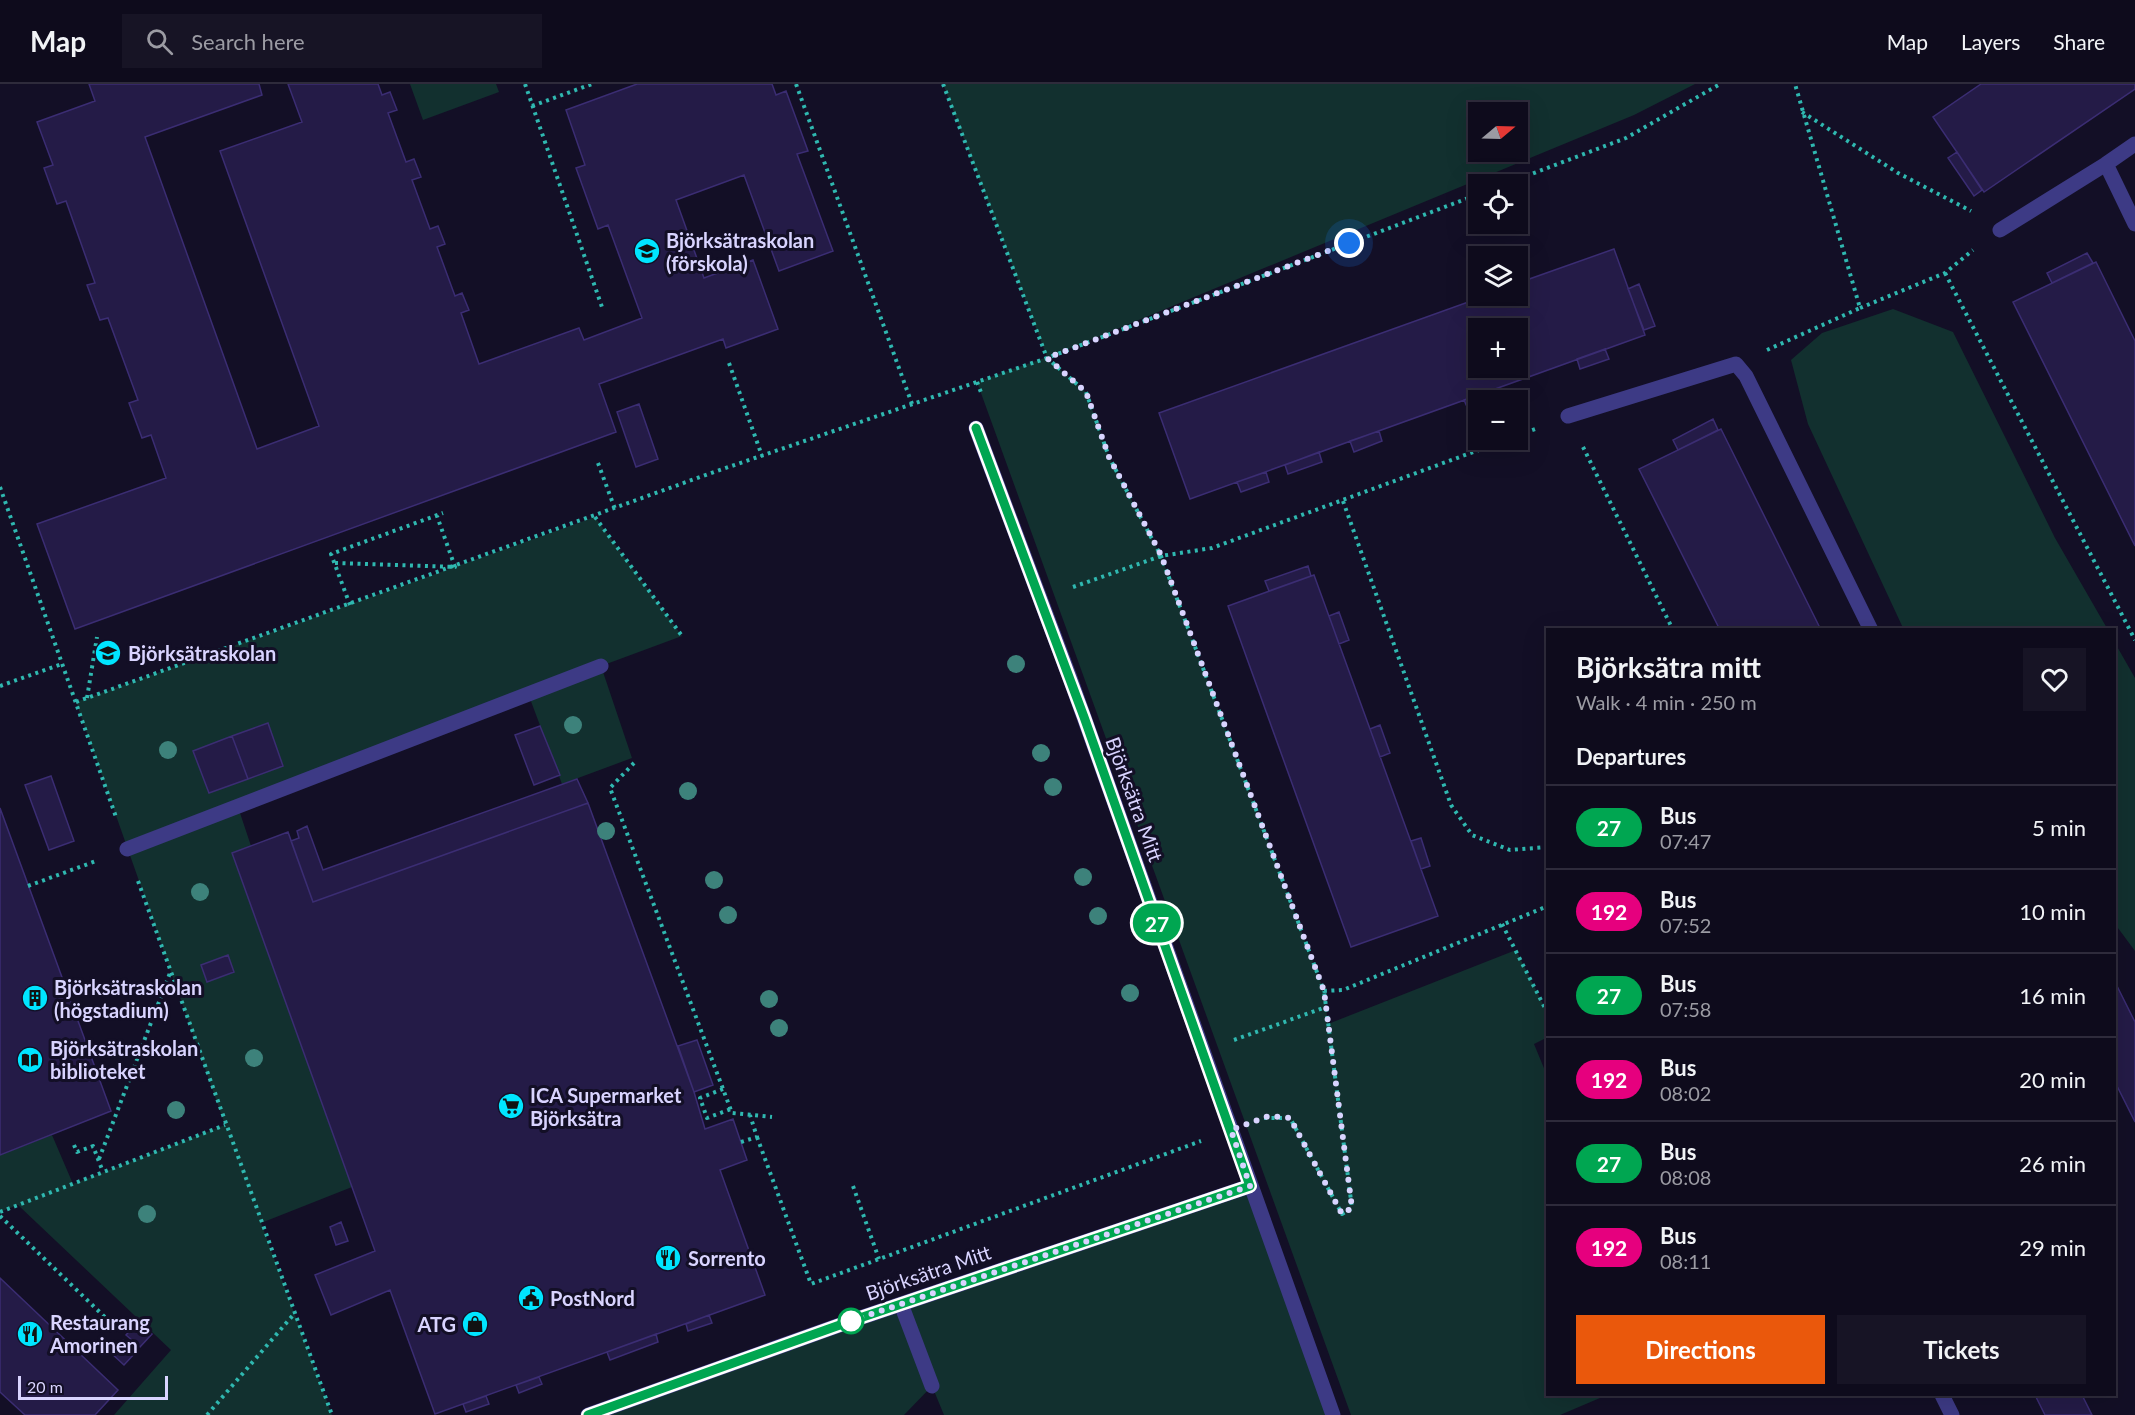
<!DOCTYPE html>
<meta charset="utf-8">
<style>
body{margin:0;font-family:Lato,sans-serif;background:#171425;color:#f1f3f6;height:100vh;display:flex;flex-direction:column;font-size:22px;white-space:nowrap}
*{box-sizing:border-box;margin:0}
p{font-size:20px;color:#9b9ba3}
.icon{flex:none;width:33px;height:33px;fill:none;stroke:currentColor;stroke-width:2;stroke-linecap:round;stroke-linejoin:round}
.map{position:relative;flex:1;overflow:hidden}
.panel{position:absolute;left:1546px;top:544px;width:570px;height:768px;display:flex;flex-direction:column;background:#0e0b1c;border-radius:0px;box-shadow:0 6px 24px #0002,0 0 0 2px #2e2b3b}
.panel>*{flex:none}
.badge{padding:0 12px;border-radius:20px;font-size:21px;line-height:39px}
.needle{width:39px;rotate:71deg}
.tools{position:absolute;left:1468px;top:18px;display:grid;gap:12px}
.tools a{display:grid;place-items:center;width:60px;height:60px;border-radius:0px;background:#0e0b1c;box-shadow:0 6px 24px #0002,0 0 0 2px #2e2b3b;font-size:30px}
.scale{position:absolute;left:18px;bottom:15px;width:150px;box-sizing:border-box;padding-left:6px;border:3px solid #d9d4ff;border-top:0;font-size:16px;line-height:21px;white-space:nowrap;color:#d9d4ff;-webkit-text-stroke:4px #130f26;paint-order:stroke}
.you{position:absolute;width:30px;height:30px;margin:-15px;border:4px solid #fff;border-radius:50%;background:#1a73e8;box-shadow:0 0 0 9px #1a73e833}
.map>.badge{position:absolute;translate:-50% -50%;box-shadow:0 0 0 3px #fff}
h2{padding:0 30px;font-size:22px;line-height:54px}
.round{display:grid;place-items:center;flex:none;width:63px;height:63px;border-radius:0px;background:#171425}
.summary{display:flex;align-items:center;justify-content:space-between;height:102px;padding:0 30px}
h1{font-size:28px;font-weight:700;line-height:45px}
.primary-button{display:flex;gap:12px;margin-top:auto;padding:12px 30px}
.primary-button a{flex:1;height:69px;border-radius:0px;background:#ea580c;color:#fff;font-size:24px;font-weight:700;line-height:69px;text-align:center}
.primary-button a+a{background:#171425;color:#f1f3f6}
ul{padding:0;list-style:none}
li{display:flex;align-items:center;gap:18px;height:84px;padding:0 30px;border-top:2px solid #2e2b3b}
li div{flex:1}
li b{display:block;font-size:22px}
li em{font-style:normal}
li .badge{min-width:66px;font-weight:700;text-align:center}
header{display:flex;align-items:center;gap:36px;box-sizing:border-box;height:84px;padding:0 30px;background:#0e0b1c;border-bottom:2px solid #2e2b3b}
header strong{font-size:28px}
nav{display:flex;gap:33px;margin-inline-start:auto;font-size:21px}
.search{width:420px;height:54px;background:#171425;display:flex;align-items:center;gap:15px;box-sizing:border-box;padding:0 21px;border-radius:0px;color:#9b9ba3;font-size:22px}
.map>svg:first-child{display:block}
</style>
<header>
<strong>Map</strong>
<div class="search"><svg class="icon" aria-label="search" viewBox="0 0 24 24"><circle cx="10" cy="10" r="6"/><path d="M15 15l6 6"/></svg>Search here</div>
<nav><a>Map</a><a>Layers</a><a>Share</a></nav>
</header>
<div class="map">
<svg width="2135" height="1331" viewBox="0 0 2135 1331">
<rect width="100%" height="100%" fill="#130f26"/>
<path fill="#12302f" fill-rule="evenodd" d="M410 0H496L499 8 423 36Z
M943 0H1695L1634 31 1047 274 1086 308 1109 373 1161 472 1324 907 1328 940 1516 866 1548 930V953L1534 960 1548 994V1311H1607L1560 1331H1351L977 298 1047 273ZM1479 28H1518V68H1479Z
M1893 225 1953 248 2055 454 2108 546H1904L1808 340 1791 276 1822 249Z
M595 433 682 552 601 582 632 674 562 700 529 612 238 723 251 762 232 769 352 1103 261 1139 332 1331H114L171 1266 18 1121 0 1128V1071L52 1051 73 1100 225 1041 76 618Z
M2115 559 2135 594V867L2115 840Z
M1250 1102 1333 1331H944L932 1302 904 1331H588Z"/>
<path fill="#241b47" stroke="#3b2d73" stroke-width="1.5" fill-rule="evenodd" d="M89 0H259L262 11 145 53 257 365 319 342 220 67 302 38 288 0H378L382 11 390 8 397 26 388 29 406 78 414 75 421 93 412 96 430 145 438 142 445 160 437 163 455 212 462 209 469 226 461 229 479 280 579 244 584 256 642 234 608 141 598 145 576 84 585 81 566 26 637 0H772L776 11 786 7 808 67 797 70 833 167 779 187 744 91 676 116 704 194 753 176 778 245 726 264 723 255 599 300 616 348 75 545 37 440 166 394 151 351 142 354 129 319 138 316 108 234 100 236 87 201 95 199 66 117 57 120 44 84 53 81 37 38 95 17Z
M1981 0H2135V5L1984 108 1933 33Z
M1957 68 1982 106 1974 112 1948 74Z
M1614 165 1645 251 1190 415 1159 329 1485 212H1518V199ZM1479 244H1518V284H1479Z
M2087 169 2093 179 2052 199 2047 189Z
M2096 178 2135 257V462L2013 218Z
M1639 200 1655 242 1644 246 1628 205Z
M1605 265 1609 275 1580 285 1577 275Z
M1493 306 1496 315 1479 316V321L1468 325 1464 316Z
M639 320 658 375 636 383 617 328Z
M1713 335 1718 346 1678 366 1673 356Z
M1721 345 1821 546H1720L1639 385Z
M1379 347 1382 357 1354 368 1350 357Z
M1319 368 1322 378 1288 390 1285 381Z
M1266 388 1269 398 1241 408 1237 398Z
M1308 482 1311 492 1269 507 1265 497Z
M1314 491 1438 832 1351 863 1228 522Z
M1339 528 1349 556 1339 560 1329 532Z
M268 639 283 682 248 695 232 652Z
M1380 641 1390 669 1380 673 1370 645Z
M540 642 560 691 534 701 515 651Z
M232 652 248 695 209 709 193 667Z
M51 692 74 757 49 766 25 701Z
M577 695 588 719 313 818 291 757 299 754 297 747 307 742 323 786Z
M588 719 694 1008 705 1045 733 1035 747 1076 720 1086 765 1211 435 1330 390 1206 331 1231 315 1191 375 1167 232 769 288 748 313 818Z
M0 724 111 1027 0 1071Z
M1421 754 1430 782 1421 785 1411 757Z
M228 871 234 888 207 898 201 881Z
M2115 898 2135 938V1038L2115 998Z
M697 956 713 1001 694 1008 678 962Z
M341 1138 348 1157 336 1161 330 1143Z
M0 1194 118 1306 95 1331H25L0 1308Z
M709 1231 712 1239 688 1247 686 1240Z
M138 1238 152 1250 140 1263 126 1251Z
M656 1250 658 1258 610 1276 607 1268Z
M123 1256 136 1268 124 1281 111 1269Z
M539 1293 542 1300 519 1309 516 1301Z
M2035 1311H2082L2092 1331H2045Z
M486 1312 489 1320 466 1328 463 1320Z"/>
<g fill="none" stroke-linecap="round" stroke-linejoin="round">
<path stroke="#2fb8b0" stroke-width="4" stroke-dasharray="3 4.5" stroke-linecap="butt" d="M525 0 603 226
M796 0 912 320
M943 0 1047 274 1086 308 1109 373 1161 472 1324 907 1343 906 1548 822
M532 22 592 0
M1802 28 1898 89 1971 127
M1505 100 1626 54 1720 0
M1945 189 2135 556
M1860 224 1945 189 1973 166
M1767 266 1860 224 1795 0
M729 279 762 372
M977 298 982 311
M1518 351 1538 344
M1583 363 1673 546
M598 379 615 425
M0 403 116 733
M1343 417 1451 721 1472 751 1510 766 1548 763
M595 433 682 552
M335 479 455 483 437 432
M1073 503 1161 472 1212 464 1506 356
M350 521 331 470 443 429
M0 602 62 580
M87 614 97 553
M76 618 714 388 1047 274 1479 110
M634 679 610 704 732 1029 772 1033
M138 797 332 1331
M28 802 96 777
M1502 840 1548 930
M1234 956 1326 923
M723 1005 700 1014 707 1034 731 1025
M1264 1034H1290L1342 1130 1352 1124 1324 907
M757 1053 811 1200 1201 1057
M741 1058 757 1053 750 1031
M74 1061 77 1068 93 1062 103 1088
M99 1075 170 889
M853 1102 879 1175
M0 1128 225 1041
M0 1132 112 1240
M207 1331 294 1230"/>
<path stroke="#3d3a85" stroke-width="15" d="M2135 60 2106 80 2135 140
M2000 146 2106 80
M1568 332 1736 280 1746 292 1871 546
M127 765 601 582
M1942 1311 1952 1331"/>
<path stroke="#3d3a85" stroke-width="15" d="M976 344 1070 594 1333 1331
M901 1220 932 1302
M588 1331 851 1237 1250 1102"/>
</g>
<g fill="#3d827b">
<circle cx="1016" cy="580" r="9"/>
<circle cx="573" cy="641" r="9"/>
<circle cx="168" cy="666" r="9"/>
<circle cx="1041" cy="669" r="9"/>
<circle cx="1053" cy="703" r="9"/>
<circle cx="688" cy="707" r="9"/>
<circle cx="606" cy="747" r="9"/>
<circle cx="1083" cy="793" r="9"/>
<circle cx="714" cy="796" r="9"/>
<circle cx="200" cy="808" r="9"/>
<circle cx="728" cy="831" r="9"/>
<circle cx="1098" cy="832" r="9"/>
<circle cx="1130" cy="909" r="9"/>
<circle cx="769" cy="915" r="9"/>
<circle cx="779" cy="944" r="9"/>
<circle cx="254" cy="974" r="9"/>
<circle cx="176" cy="1026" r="9"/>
<circle cx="147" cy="1130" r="9"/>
</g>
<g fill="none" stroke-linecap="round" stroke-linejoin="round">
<g stroke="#fff" stroke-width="14">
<path id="line" d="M588 1331 851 1237 1250 1102 1084 633 976 344"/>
</g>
<use href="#line" stroke="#00a651" stroke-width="9"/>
<path stroke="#d9d4ff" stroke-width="6" stroke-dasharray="0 10.8" d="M851 1237 1250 1102 1231 1046 1269 1032 1290 1034 1342 1130 1352 1124 1324 907 1161 471 1109 373 1086 308 1047 274 1349 159"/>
</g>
<defs>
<g id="school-disc" transform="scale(1.35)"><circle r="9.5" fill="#00e5ff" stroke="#130f26"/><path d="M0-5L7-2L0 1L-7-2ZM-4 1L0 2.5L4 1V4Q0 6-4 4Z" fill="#111"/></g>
<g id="building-disc" transform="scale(1.35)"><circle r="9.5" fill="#00e5ff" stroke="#130f26"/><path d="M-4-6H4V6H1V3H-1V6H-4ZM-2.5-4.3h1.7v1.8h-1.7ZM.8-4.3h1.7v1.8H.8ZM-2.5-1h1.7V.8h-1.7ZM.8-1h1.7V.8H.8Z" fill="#111"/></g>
<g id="library-disc" transform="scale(1.35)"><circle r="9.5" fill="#00e5ff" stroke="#130f26"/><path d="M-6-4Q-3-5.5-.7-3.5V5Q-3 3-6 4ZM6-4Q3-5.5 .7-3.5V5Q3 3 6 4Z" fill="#111"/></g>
<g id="supermarket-disc" transform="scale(1.35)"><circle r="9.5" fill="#00e5ff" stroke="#130f26"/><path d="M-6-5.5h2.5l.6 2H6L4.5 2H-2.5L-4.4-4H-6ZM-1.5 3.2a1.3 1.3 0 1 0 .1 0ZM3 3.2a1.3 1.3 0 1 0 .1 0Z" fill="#111"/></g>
<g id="restaurant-disc" transform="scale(1.35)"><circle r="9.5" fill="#00e5ff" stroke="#130f26"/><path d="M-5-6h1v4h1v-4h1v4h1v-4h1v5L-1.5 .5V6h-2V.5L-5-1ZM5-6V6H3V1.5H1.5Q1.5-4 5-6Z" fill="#111"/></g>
<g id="civic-disc" transform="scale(1.35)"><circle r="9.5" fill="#00e5ff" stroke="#130f26"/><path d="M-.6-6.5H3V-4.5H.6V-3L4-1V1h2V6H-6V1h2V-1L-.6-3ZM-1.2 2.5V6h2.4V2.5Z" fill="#111"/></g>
<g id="shop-disc" transform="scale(1.35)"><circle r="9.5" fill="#00e5ff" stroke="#130f26"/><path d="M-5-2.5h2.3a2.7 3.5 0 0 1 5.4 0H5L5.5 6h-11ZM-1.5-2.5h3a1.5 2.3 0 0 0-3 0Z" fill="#111"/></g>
</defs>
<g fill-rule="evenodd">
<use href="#school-disc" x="647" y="167"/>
<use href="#school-disc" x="108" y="569"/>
<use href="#building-disc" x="35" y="914"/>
<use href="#library-disc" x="30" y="976"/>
<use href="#supermarket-disc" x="511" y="1022"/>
<use href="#restaurant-disc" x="668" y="1174"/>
<use href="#civic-disc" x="531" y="1214"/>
<use href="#shop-disc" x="475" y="1240"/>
<use href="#restaurant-disc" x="30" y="1250"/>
</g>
<circle fill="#fff" stroke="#00a651" stroke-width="3" cx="851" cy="1237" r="12"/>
<g text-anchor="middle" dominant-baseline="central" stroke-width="6" stroke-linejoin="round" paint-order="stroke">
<g font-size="20" font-weight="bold" fill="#d9d4ff" stroke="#130f26" text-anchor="start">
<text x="666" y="156">Björksätraskolan<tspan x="666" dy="23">(förskola)</tspan></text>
<text x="128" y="569">Björksätraskolan</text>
<text x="54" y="903">Björksätraskolan<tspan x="54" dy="23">(högstadium)</tspan></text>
<text x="50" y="964">Björksätraskolan<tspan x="50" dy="23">biblioteket</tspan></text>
<text x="530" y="1011">ICA Supermarket<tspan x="530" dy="23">Björksätra</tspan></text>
<text x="688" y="1174">Sorrento</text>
<text x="550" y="1214">PostNord</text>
<text x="50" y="1238">Restaurang<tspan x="50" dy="23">Amorinen</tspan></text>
<text x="456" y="1240" text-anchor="end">ATG</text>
</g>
<g font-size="20" fill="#d9d4ff" stroke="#130f26">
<text transform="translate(1135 715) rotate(70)">Björksätra Mitt</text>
<text transform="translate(928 1188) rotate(-19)">Björksätra Mitt</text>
</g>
</g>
</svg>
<div class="tools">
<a><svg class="needle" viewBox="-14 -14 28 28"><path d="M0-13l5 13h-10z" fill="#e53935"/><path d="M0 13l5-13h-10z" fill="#9b9ba3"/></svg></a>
<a><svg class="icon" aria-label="locate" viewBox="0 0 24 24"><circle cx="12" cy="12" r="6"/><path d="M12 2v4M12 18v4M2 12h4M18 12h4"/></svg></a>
<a><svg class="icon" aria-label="layers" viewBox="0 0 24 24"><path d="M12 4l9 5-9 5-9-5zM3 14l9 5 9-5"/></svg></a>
<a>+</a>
<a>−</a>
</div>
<div class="scale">20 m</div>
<div class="you" style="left:1349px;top:159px"></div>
<b class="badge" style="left:1157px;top:839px;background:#00a651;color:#fff">27</b>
<section class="panel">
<div class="summary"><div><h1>Björksätra mitt</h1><p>Walk · 4 min · 250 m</p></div><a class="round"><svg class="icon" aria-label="heart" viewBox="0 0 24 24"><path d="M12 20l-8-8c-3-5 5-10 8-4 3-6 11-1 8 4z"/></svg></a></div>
<h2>Departures</h2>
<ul>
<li><span class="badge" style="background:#00a651;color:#fff">27</span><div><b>Bus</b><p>07:47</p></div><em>5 min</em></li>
<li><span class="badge" style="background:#e6007e;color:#fff">192</span><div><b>Bus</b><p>07:52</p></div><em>10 min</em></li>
<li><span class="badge" style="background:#00a651;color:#fff">27</span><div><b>Bus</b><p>07:58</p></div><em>16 min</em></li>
<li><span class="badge" style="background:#e6007e;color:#fff">192</span><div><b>Bus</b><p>08:02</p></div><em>20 min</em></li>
<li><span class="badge" style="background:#00a651;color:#fff">27</span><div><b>Bus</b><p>08:08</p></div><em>26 min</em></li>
<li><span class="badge" style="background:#e6007e;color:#fff">192</span><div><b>Bus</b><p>08:11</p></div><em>29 min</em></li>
</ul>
<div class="primary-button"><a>Directions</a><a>Tickets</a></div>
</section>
</div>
